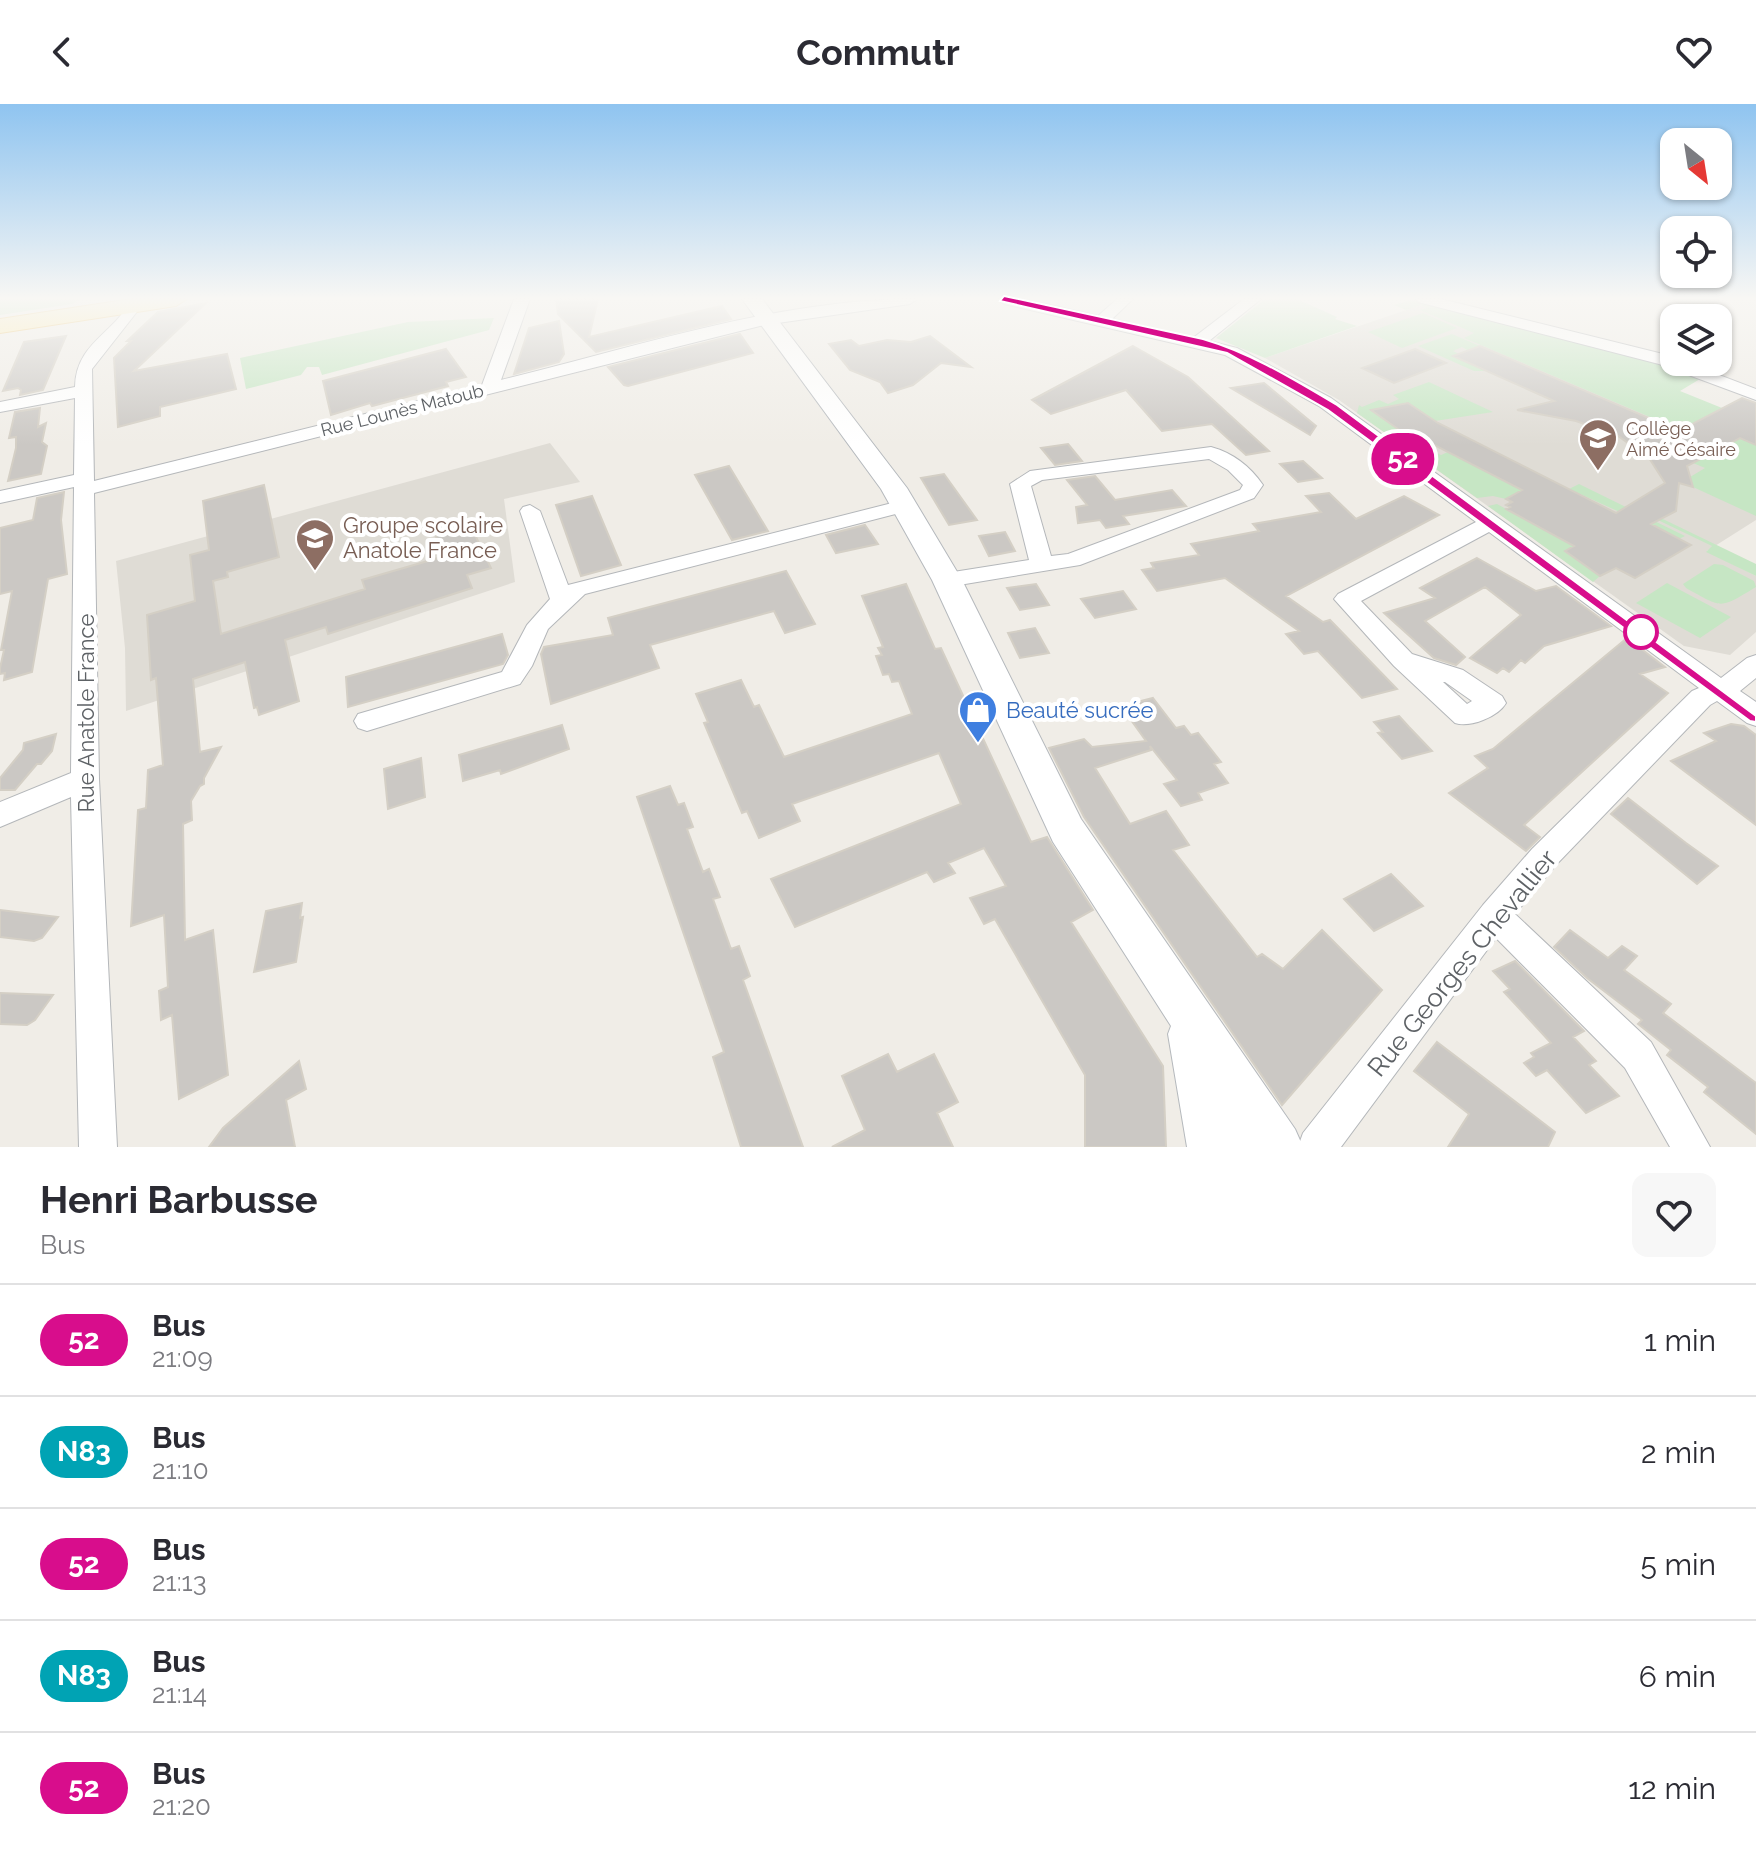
<!DOCTYPE html>
<html lang="fr">
<meta charset="utf-8">
<style>
body{margin:0;font-family:Raleway,sans-serif;background:#f7f7f7;color:#2b2b33;height:100vh;display:flex;flex-direction:column;font-size:30px;white-space:nowrap}
*{box-sizing:border-box;margin:0}
p{font-size:26px;color:#7c7c81}
.icon{flex:none;width:44px;height:44px;fill:none;stroke:currentColor;stroke-width:2;stroke-linecap:round;stroke-linejoin:round}
.map{position:relative;height:1043px;overflow:hidden}
.sheet{display:flex;flex-direction:column;background:#fff;flex:1}
.sheet>*{flex:none}
.badge{padding:0 16px;border-radius:26px;font-size:28px;line-height:52px}
.needle{width:52px;rotate:150deg}
.fabs{position:absolute;left:1660px;top:24px;display:grid;gap:16px}
.fabs a{display:grid;place-items:center;width:72px;height:72px;border-radius:16px;background:#fff;box-shadow:0 2px 6px #0004;font-size:40px}
.map>.badge{position:absolute;translate:-50% -50%;box-shadow:0 0 0 4px #fff}
.round{display:grid;place-items:center;flex:none;width:84px;height:84px;border-radius:16px;background:#f7f7f7}
.head{display:flex;align-items:center;justify-content:space-between;height:136px;padding:0 40px}
h1{font-size:38px;font-weight:700;line-height:60px}
ul{padding:0;list-style:none}
li{display:flex;align-items:center;gap:24px;height:112px;padding:0 40px;border-top:2px solid #e1e1e2}
li div{flex:1}
li b{display:block;font-size:30px}
li em{font-style:normal}
li .badge{min-width:88px;font-weight:700;text-align:center}
header{display:flex;justify-content:space-between;align-items:center;height:104px;padding:0 40px;background:#fff;font-size:36px;font-weight:700}
.map>svg:first-child{display:block}
</style>
<header><svg class="icon" aria-label="back" viewBox="0 0 24 24"><path d="M15 5l-7 7 7 7"/></svg>Commutr<svg class="icon" aria-label="heart" viewBox="0 0 24 24"><path d="M12 20l-8-8c-3-5 5-10 8-4 3-6 11-1 8 4z"/></svg></header>
<div class="map">
<svg width="1756" height="1043" viewBox="0 0 1756 1043">
<rect width="100%" height="100%" fill="#f0ede7"/>
<path fill="#dfdcd5" d="M1421 201 1756 341V416L1707 447 1756 472V528L1730 551 1684 542 1339 296 1265 254Z
M550 339 580 378 504 395 515 478 126 607 125 544 116 457Z"/>
<path fill="#c6e6c4" d="M0 195H79L72 200 0 211Z
M1265 195H1297L1337 213 1335 215 1357 222 1265 254 1216 234Z
M1413 195 1629 249 1700 275 1680 287 1722 304 1699 317 1756 341V412L1693 383 1690 373 1705 364 1693 359 1678 327 1689 320 1681 317 1671 322 1464 234 1474 229 1420 206 1427 204 1421 201 1406 206 1394 201Z
M1423 209 1457 224 1402 244 1368 228Z
M494 214 489 226 322 271 319 263H307L301 271 246 285 240 254 408 218Z
M1452 230 1480 242 1469 247 1462 243 1453 247 1459 250 1455 253 1487 267H1474L1418 242Z
M1429 278 1493 308 1435 317 1408 299 1372 306 1402 328 1388 331 1357 309 1359 301 1362 303 1379 296 1388 300 1399 295 1393 291Z
M1409 334 1441 351 1448 348 1510 380 1517 377 1525 381 1544 372 1557 379 1506 395 1493 392 1477 394 1396 337Z
M1579 380 1685 432 1679 435 1569 385Z
M1497 400 1574 442 1565 448 1600 472 1593 478 1488 402Z
M1638 403 1756 460V472L1706 448 1712 442 1635 405Z
M1714 460 1723 461 1754 477 1756 483C1719 505 1724 505 1686 484L1683 480Z
M1667 479 1731 513 1700 534 1636 499Z"/>
<path fill="#cbc8c4" stroke="#d4cfc5" stroke-width="2" d="M556 195H598L589 233 722 202 731 215 596 248 558 210Z
M206 199 134 267 227 250 236 285 160 303V312L118 323 114 254 131 237H127L158 208Z
M559 217 564 250 559 258 514 270 529 224Z
M740 230 753 249 628 282 624 281 608 263Z
M66 232 43 286 20 291 21 286 18 284 3 287 24 238Z
M930 232 971 263 941 259 913 281 888 289 880 278 850 266 829 240 851 236 859 242 887 236 911 238Z
M1133 242 1188 273 1269 347 1246 351 1212 320 1162 327 1126 286 1051 310 1032 296Z
M1480 242 1679 327 1742 294 1756 299V341L1740 334 1687 362 1693 383 1679 379 1676 407 1651 420 1691 441 1635 474 1616 464 1600 472 1565 447 1574 442 1506 405 1510 403 1506 401 1512 398 1506 395 1522 386 1421 334 1417 336 1405 330 1371 306 1408 299 1438 319 1616 409 1665 379 1649 354 1618 332 1576 317 1517 306 1554 297 1453 252Z
M446 245 466 273 446 278 448 282 372 302 370 299 331 311 323 277Z
M1415 245 1446 259 1394 279 1362 264Z
M1264 279 1316 322 1310 331 1231 284Z
M40 304 38 323 46 319 42 338 47 342 41 370 8 377 16 344V333L9 334 15 308Z
M1068 340 1082 357 1055 361 1041 344Z
M1303 357 1322 374 1298 378 1280 360Z
M729 362 768 427 732 436 695 371Z
M944 370 977 416 949 421 921 374Z
M1095 372 1115 396 1172 386 1186 402 1123 412 1129 420 1106 424 1100 416 1078 419 1076 403 1087 401 1067 376Z
M264 381 279 453 227 468 228 473 213 477 221 530 365 485 362 476 445 452 431 422 466 412 491 464 467 471 472 484 328 530 326 523 285 536 299 597 259 611 257 603 254 604 245 558 193 575 200 648 221 643 204 674V680L200 682 191 697 192 716 183 720 185 836 213 826 228 971 179 995 172 911 161 916 159 887 168 883 164 811 131 822 138 706 146 704 148 666 163 661 156 574 151 576 147 511 195 497 190 451 209 446 203 397Z
M64 388 61 416 67 470 48 475 32 568 4 576 5 569 0 570V564L4 546H1L12 487 0 490V424L33 416 37 394Z
M1329 389 1356 415 1404 392 1439 411 1286 492 1323 518 1330 516 1397 585 1362 594 1318 547 1304 550 1286 530 1299 527 1225 474 1157 487 1142 466 1154 464 1151 459 1199 451 1191 440 1259 427 1253 420 1321 408 1306 392Z
M592 392 621 461 581 472 556 401Z
M865 421 878 440 836 449 826 431Z
M1005 428 1015 447 989 452 979 432Z
M1477 454 1536 487 1556 482 1611 522 1544 542 1525 559 1521 556 1509 568 1503 564 1497 569 1470 554 1521 511 1485 483 1425 517 1465 553 1456 561 1434 554 1384 509 1435 494 1420 484Z
M786 467 815 520 785 529 774 507 650 541 659 564 551 600 541 550 544 543 613 531 608 514Z
M906 480 935 545 941 544 1031 738 1047 733 1093 806 1071 818 1163 962 1166 1043H1085V971L995 815 984 820 970 794 1006 782 984 744 948 759 955 769 934 778 927 768 795 823 771 775 961 700 939 649 792 700 800 717 759 734 747 707 742 709 704 619 708 618 696 590 741 576 754 603 759 601 784 653 912 610 899 577 892 578 889 570 883 571 876 552 882 551 878 544 883 543 862 492Z
M1036 480 1049 501 1020 506 1007 484Z
M1123 487 1136 505 1095 514 1081 495Z
M1035 524 1049 549 1020 554 1008 529Z
M502 530 508 551 503 560 348 603 346 573Z
M1627 534 1665 563 1640 570 1668 589 1524 721 1540 733 1526 747 1449 689 1488 664 1475 652 1493 645Z
M1153 594 1176 624 1184 622 1191 631 1198 629 1221 658 1214 660 1228 679 1198 689 1202 696 1181 702 1164 680 1177 676 1150 642 1151 646 1095 664 1130 720 1166 707 1189 741 1173 746 1257 853 1262 850 1283 865 1322 826 1382 886 1282 1001 1084 713 1049 644 1084 635 1092 643 1146 637 1121 602Z
M1399 612 1409 623 1432 647 1402 655 1378 629 1383 628 1374 618Z
M1731 620 1744 622 1756 631V721L1671 657 1716 637 1704 629Z
M562 621 569 645 501 670 500 666 463 677 459 651Z
M56 630 52 647 41 660H37L15 686H0V674L23 646 24 639Z
M421 654 425 693 388 705 384 665Z
M670 682 678 701 684 699 693 723 687 725 703 768 709 765 720 793 713 795 731 845 739 842 750 872 743 876 803 1043H741L713 953 724 948 637 693Z
M1628 694 1686 739 1718 762 1697 780 1611 710Z
M1391 770 1423 802 1374 827 1344 795Z
M302 799 300 814 303 813 296 858 254 868 266 807Z
M0 806 58 813 42 834 34 837 0 833Z
M1570 826 1608 854 1622 842 1637 852 1624 866 1671 900 1663 909 1756 979V1030L1704 988 1708 983 1667 951 1671 946 1638 920 1642 916 1587 874 1554 843Z
M1515 857 1584 927 1573 933 1596 957 1589 961 1619 992 1586 1009 1547 966 1536 972 1524 959 1534 953 1531 949 1551 939 1504 888 1510 885 1493 867Z
M0 889 53 891 35 916 27 921 0 920Z
M1437 938 1555 1028 1548 1043H1448L1469 1010 1414 967Z
M888 950 897 968 934 950 958 998 937 1009 953 1043H832L865 1026 842 972Z
M299 957 306 985 286 996 295 1043H209L223 1024Z"/>
<g fill="none" stroke-linecap="round" stroke-linejoin="round">
<g stroke="#b4b7ba" stroke-width="2">
<path id="street" d="M131 195H147L92 265 94 377 482 281 514 195H530L501 276C637 243 777 195 917 195L910 200 764 221 94 389 99 675 117 1043H79L71 693 0 723V698L71 669 74 383 0 399V387L74 371 75 294 0 308V298L75 283C76 238 115 230 131 195Z
M997 195H1024L1098 212 1117 195H1133L1112 215 1193 234 1244 195H1261L1209 237 1237 244 1331 294 1721 574 1747 554 1756 551V574L1740 587 1756 598V622L1747 619 1717 597 1710 601 1554 763 1515 810 1651 938 1710 1043H1670L1625 964 1496 834 1341 1043H1298L1303 1029 1483 801 1532 745 1692 587 1699 584 1489 428 1361 497 1412 550 1463 566 1502 592 1506 599C1498 613 1470 624 1455 619L1394 562 1334 495 1338 490 1476 418 1319 302 1225 251 1004 200ZM1443 578H1445L1472 597 1467 600Z
M1416 195H1441L1671 252 1674 258H1685L1756 285V296L1659 260 1418 198Z
M1211 343C1233 349 1250 362 1263 381L1254 394 1080 461 947 483 939 481 936 476 939 471 947 469 1029 456 1010 380 1030 367ZM1209 355 1228 366 1243 381 1240 386 1068 450 1051 452 1031 382 1042 376Z
M904 396 914 402 911 406 585 490 548 525 532 562 520 580 367 627 358 624 354 617 358 610 502 568 527 521 550 495 520 407 523 403 530 401 540 407 568 481Z"/>
</g>
<g stroke="#b5b9bd" stroke-width="2">
<path id="secondary" d="M742 195H762L907 384 962 476 1081 715 1295 1025 1303 1043H1187L1168 930 1171 922 1053 738 932 476 881 385Z"/>
</g>
<g stroke="#ecc063" stroke-width="2">
<path id="primary" d="M131 195H187L176 202 0 229V215Z"/>
</g>
<use href="#street" fill="#fff" fill-rule="evenodd"/>
<use href="#secondary" fill="#fff" fill-rule="evenodd"/>
<use href="#primary" fill="#fcecaf" fill-rule="evenodd"/>
</g>
<linearGradient id="sky" x2="0" y2="1"><stop stop-color="#8fc4f0"/><stop offset="0.57" stop-color="#f8f7f4"/><stop offset="1" stop-color="#f8f7f4" stop-opacity="0"/></linearGradient>
<rect width="1756" height="341" fill="url(#sky)"/>
<path fill="#d80d8c" stroke="#fff" stroke-width="2" d="M1004 192 1203 235C1251 249 1293 275 1337 301L1756 612V618L1750 617 1328 306 1227 249 1000 197Z"/>
<defs>
<g id="school-pin" transform="scale(2)"><path d="M0 17L-7.5 6A9.5 9.5 0 1 1 7.5 6Z" fill="#8d6e63" stroke="#fff"/><path d="M0-5L7-2L0 1L-7-2ZM-4 1L0 2.5L4 1V4Q0 6-4 4Z" fill="#fff"/></g>
<g id="shop-pin" transform="scale(2)"><path d="M0 17L-7.5 6A9.5 9.5 0 1 1 7.5 6Z" fill="#3f7fe0" stroke="#fff"/><path d="M-5-2.5h2.3a2.7 3.5 0 0 1 5.4 0H5L5.5 6h-11ZM-1.5-2.5h3a1.5 2.3 0 0 0-3 0Z" fill="#fff"/></g>
</defs>
<g fill-rule="evenodd">
<use href="#school-pin" x="1598" y="334"/>
<use href="#school-pin" x="315" y="434"/>
<use href="#shop-pin" x="978" y="606"/>
</g>
<circle fill="#fff" stroke="#d80d8c" stroke-width="4" cx="1641" cy="528" r="16"/>
<g text-anchor="middle" dominant-baseline="central" stroke-width="8" stroke-linejoin="round" paint-order="stroke">
<g font-size="18" fill="#5e6266" stroke="#fff">
<text transform="translate(402 306) rotate(-14)">Rue Lounès Matoub</text>
</g>
<g font-size="18" fill="#785e54" stroke="#fff" text-anchor="start">
<text x="1626" y="324">Collège<tspan x="1626" dy="21">Aimé Césaire</tspan></text>
</g>
<g font-size="22" fill="#785e54" stroke="#fff" text-anchor="start">
<text x="343" y="421">Groupe scolaire<tspan x="343" dy="25">Anatole France</tspan></text>
</g>
<g font-size="22" fill="#366cbe" stroke="#fff" text-anchor="start">
<text x="1006" y="606">Beauté sucrée</text>
</g>
<g font-size="22" fill="#5e6266" stroke="#fff">
<text transform="translate(86 609) rotate(-90)">Rue Anatole France</text>
</g>
<g font-size="26" fill="#5e6266" stroke="#fff">
<text transform="translate(1462 859) rotate(-51)">Rue Georges Chevallier</text>
</g>
</g>
</svg>
<div class="fabs">
<a><svg class="needle" viewBox="-14 -14 28 28"><path d="M0-13l5 13h-10z" fill="#e53935"/><path d="M0 13l5-13h-10z" fill="#7c7c81"/></svg></a>
<a><svg class="icon" aria-label="locate" viewBox="0 0 24 24"><circle cx="12" cy="12" r="6"/><path d="M12 2v4M12 18v4M2 12h4M18 12h4"/></svg></a>
<a><svg class="icon" aria-label="layers" viewBox="0 0 24 24"><path d="M12 4l9 5-9 5-9-5zM3 14l9 5 9-5"/></svg></a>
</div>
<b class="badge" style="left:1403px;top:355px;background:#d80d8c;color:#fff">52</b>
</div>
<section class="sheet">
<div class="head"><div><h1>Henri Barbusse</h1><p>Bus</p></div><a class="round"><svg class="icon" aria-label="heart" viewBox="0 0 24 24"><path d="M12 20l-8-8c-3-5 5-10 8-4 3-6 11-1 8 4z"/></svg></a></div>
<ul>
<li><span class="badge" style="background:#d80d8c;color:#fff">52</span><div><b>Bus</b><p>21:09</p></div><em>1 min</em></li>
<li><span class="badge" style="background:#00a3b4;color:#fff">N83</span><div><b>Bus</b><p>21:10</p></div><em>2 min</em></li>
<li><span class="badge" style="background:#d80d8c;color:#fff">52</span><div><b>Bus</b><p>21:13</p></div><em>5 min</em></li>
<li><span class="badge" style="background:#00a3b4;color:#fff">N83</span><div><b>Bus</b><p>21:14</p></div><em>6 min</em></li>
<li><span class="badge" style="background:#d80d8c;color:#fff">52</span><div><b>Bus</b><p>21:20</p></div><em>12 min</em></li>
</ul>
</section>
